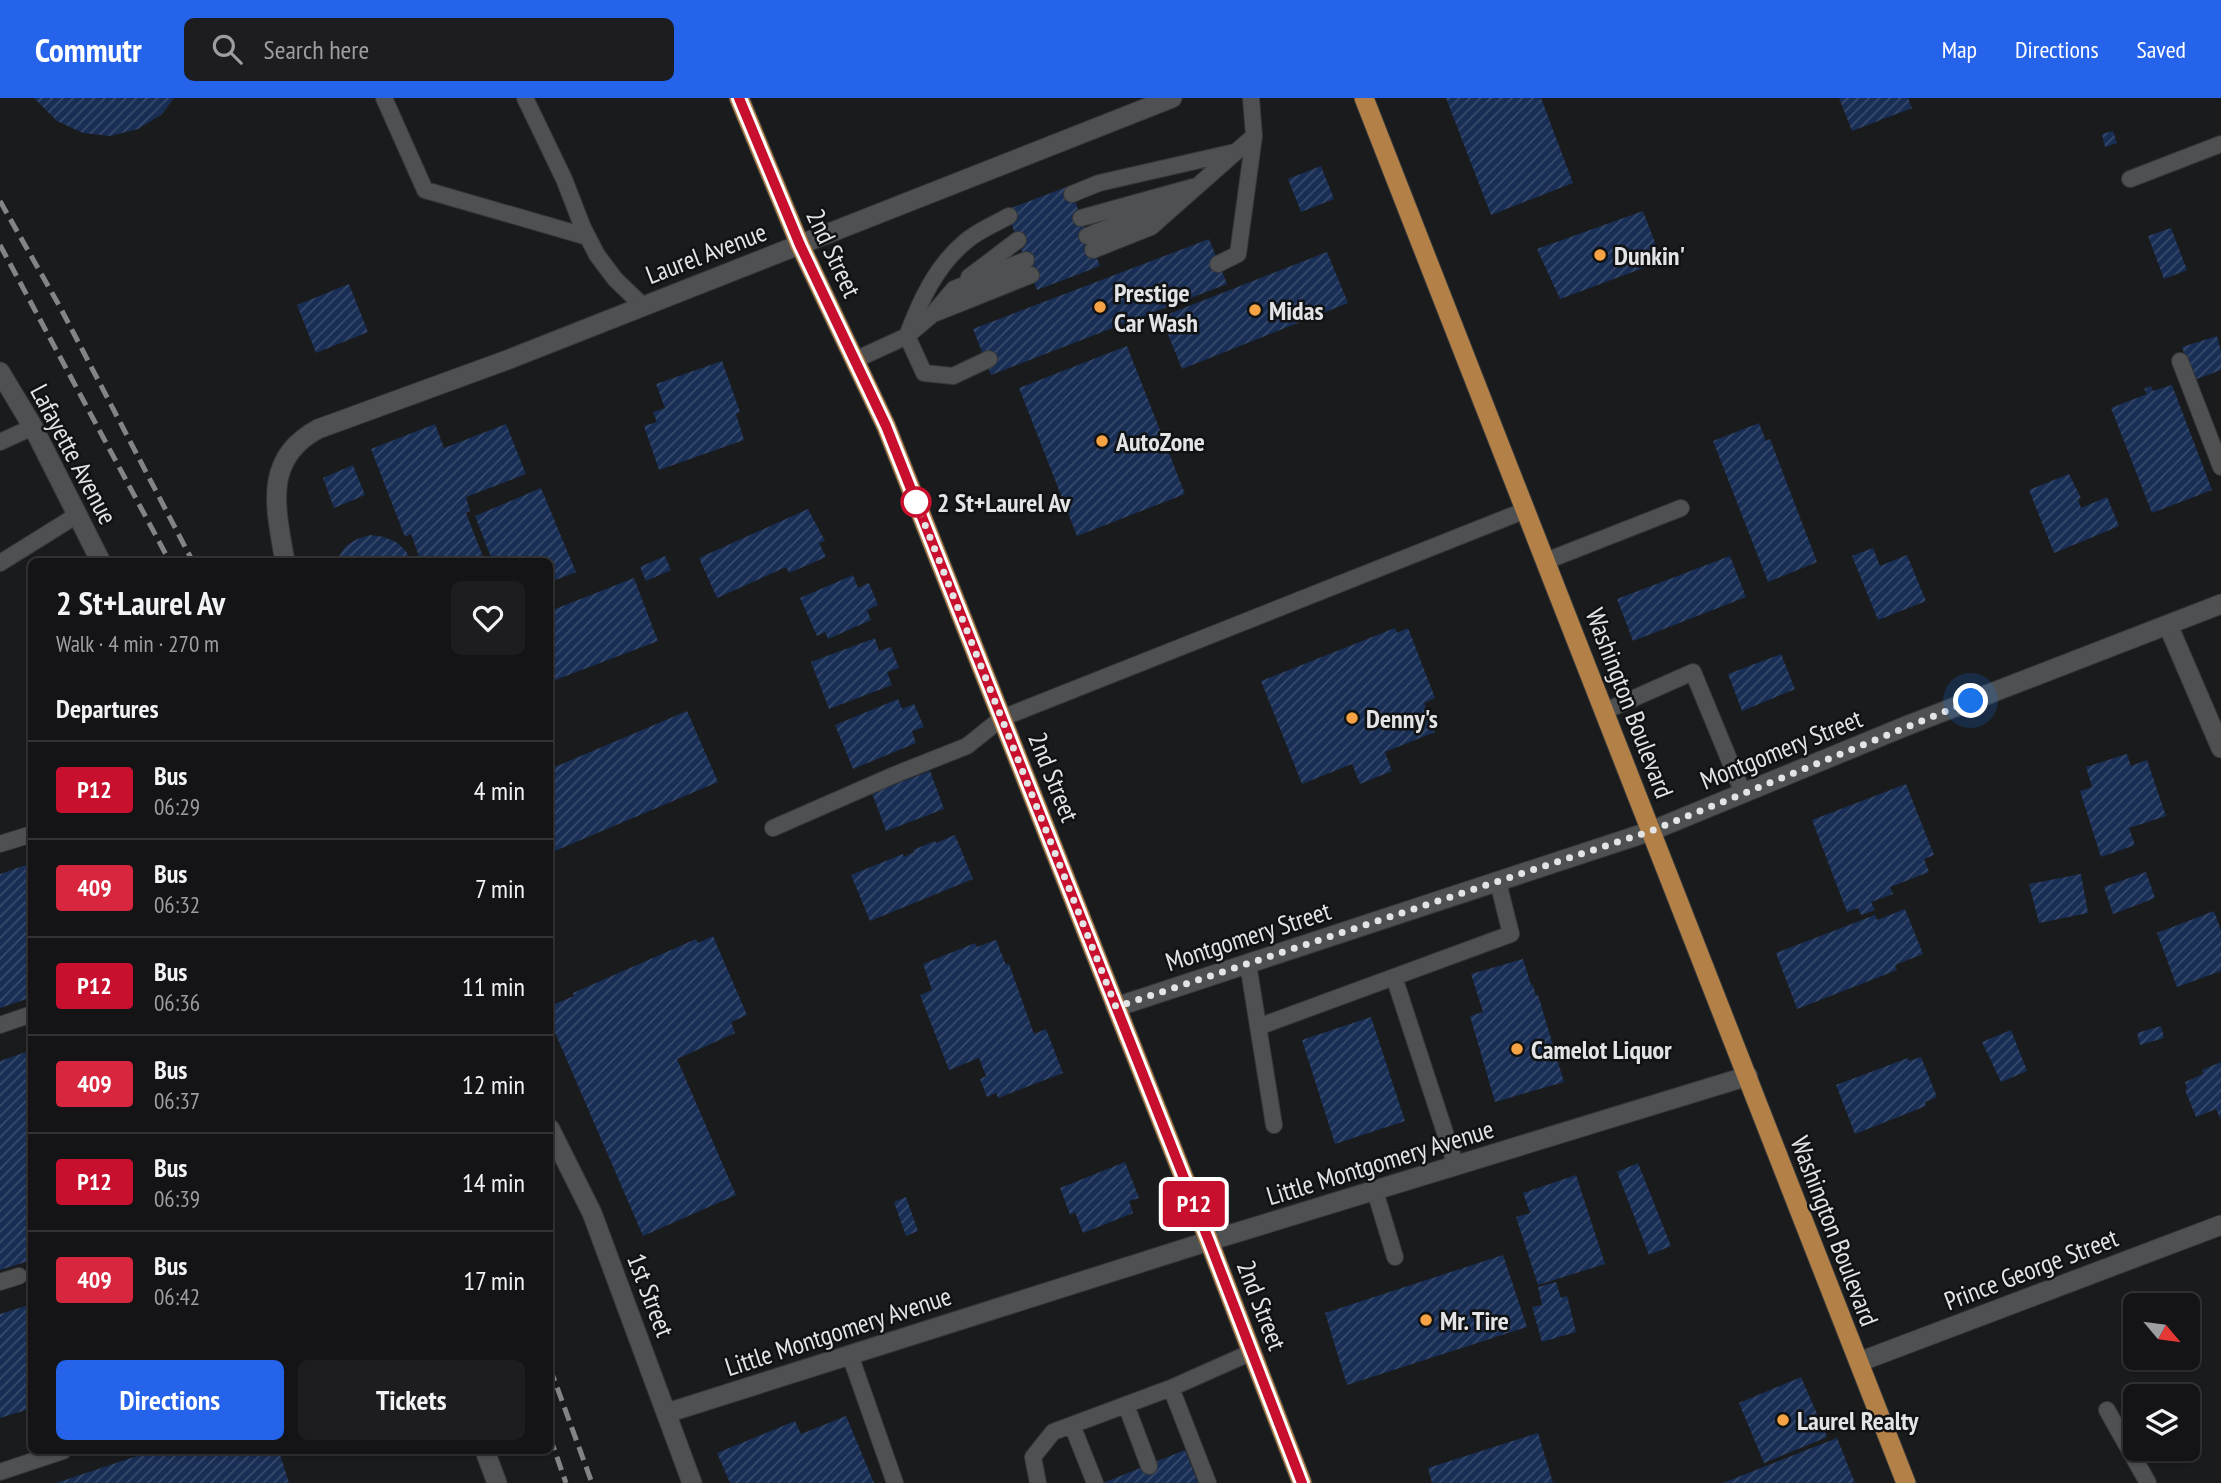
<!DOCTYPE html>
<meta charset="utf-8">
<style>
body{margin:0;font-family:"PT Sans Narrow",sans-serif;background:#1d1d1f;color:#f1f3f6;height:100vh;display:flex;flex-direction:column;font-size:26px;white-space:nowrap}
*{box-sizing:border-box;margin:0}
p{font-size:23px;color:#9d9ea1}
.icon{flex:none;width:38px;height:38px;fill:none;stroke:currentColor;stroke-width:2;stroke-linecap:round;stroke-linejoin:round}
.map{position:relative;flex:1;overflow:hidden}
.side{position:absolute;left:28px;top:460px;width:525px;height:896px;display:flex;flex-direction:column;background:#141416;border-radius:10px;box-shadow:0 2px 5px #0004,0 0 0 2px #333335}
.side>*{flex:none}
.badge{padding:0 14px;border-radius:5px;font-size:24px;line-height:46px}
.needle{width:46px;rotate:119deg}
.tools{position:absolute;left:2123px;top:1195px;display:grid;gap:14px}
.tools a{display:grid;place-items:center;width:77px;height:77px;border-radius:10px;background:#141416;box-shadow:0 2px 5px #0004,0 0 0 2px #333335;font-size:35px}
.you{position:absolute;width:35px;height:35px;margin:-18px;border:5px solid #fff;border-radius:50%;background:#1a73e8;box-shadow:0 0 0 10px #1a73e833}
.map>.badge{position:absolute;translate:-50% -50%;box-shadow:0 0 0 4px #fff}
h2{padding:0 28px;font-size:26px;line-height:63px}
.round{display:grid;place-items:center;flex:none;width:74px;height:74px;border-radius:10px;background:#1d1d1f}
.summary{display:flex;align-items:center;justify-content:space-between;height:119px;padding:0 28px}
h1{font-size:33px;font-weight:800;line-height:52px}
.action{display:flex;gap:14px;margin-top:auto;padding:14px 28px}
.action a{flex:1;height:80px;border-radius:10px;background:#2563eb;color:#fff;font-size:28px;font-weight:800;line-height:80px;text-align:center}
.action a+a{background:#1d1d1f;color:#f1f3f6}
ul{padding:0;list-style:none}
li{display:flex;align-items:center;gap:21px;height:98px;padding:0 28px;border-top:2px solid #333335}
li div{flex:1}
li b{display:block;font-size:26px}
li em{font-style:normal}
li .badge{min-width:77px;font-weight:700;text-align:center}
header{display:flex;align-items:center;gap:42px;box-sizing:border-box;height:98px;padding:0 35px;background:#2563eb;color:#fff}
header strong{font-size:33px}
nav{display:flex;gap:38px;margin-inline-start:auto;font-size:24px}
.search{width:490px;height:63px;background:#1d1d1f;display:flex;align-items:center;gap:18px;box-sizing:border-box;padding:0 24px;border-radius:10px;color:#9d9ea1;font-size:26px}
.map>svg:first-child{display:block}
</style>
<header>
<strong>Commutr</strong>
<div class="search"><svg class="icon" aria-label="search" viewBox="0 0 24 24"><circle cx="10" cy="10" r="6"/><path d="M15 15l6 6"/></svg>Search here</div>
<nav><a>Map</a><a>Directions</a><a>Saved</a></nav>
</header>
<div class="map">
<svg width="2221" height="1385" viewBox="0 0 2221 1385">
<defs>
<pattern id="building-hatch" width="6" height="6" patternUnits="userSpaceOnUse" patternTransform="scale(1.75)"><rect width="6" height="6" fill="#192e54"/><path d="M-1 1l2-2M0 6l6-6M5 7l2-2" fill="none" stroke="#3a4c6d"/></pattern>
</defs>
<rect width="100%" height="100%" fill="#1a1b1d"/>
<path fill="url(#building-hatch)" d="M34 0H174L162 16 138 31 110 38 83 35 57 23Z
M1446 0H1541L1573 85 1491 117Z
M1839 0H1908L1912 10 1852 33Z
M2113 33 2117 45 2105 49 2102 36Z
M1321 68 1334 101 1301 114 1288 81Z
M1069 88 1100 168 1037 192 1006 112Z
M1643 113 1662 163 1560 201 1537 151Z
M2171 130 2187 172 2164 181 2148 138Z
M1209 141 1227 186 991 277 973 231Z
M1327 154 1348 205 1182 271 1161 219Z
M349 186 368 234 316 255 297 207Z
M2217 238 2221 253V272L2194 282 2182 249Z
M1127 248 1185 396 1077 438 1019 290Z
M722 263 740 314 736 316 744 342 659 372 644 328 657 324 653 314 665 310 656 286Z
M2172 287 2212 392 2152 415 2111 310 2147 296 2144 291 2151 288 2153 293Z
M1759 325 1766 343 1770 341 1817 464 1768 484 1713 343Z
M435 326 444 350 506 326 526 376 466 399 470 413 466 415 485 464H421L411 436 405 439 371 351Z
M353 367 365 397 334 410 323 380Z
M2069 376 2081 400 2078 402 2081 410 2107 399 2119 428 2054 455 2029 392Z
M541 390 576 474 550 484V464H493L475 418Z
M808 411 825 443 819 445 826 459 789 475 786 469 717 500 699 460Z
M370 437 384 439 396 444 406 453 411 464H335L346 448 357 441Z
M1873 450 1880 468 1907 457 1926 503 1878 522 1852 458Z
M665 458 671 472 646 483 640 469Z
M1730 458 1746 499 1633 543 1617 501Z
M853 477 858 490 869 485 878 507 867 512 871 522 828 541 825 534 817 538 800 500Z
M634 480 658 543 550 584V513Z
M1395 530 1397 535 1408 530 1435 600 1424 605 1435 634 1385 654 1392 673 1360 686 1352 666 1302 686 1261 583Z
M875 540 879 553 891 549 899 570 887 574 892 587 829 611 811 564Z
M1781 556 1795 591 1742 613 1728 576Z
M898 601 902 611 914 606 924 629 912 633 916 645 853 671 835 627Z
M687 613 718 684 550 755V671Z
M2127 656 2131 668 2147 662 2166 718 2129 730 2135 747 2101 759 2080 693 2092 689 2086 669Z
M930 673 944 711 886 733 872 695Z
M1906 686 1934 757 1924 761 1929 774 1890 789 1893 796 1871 804 1875 812 1861 817 1858 810 1847 814 1812 722Z
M955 737 973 781 870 823 851 777 903 756 904 759 914 754 913 752 935 743 936 745Z
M32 765V899L0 910V776Z
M2146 774 2155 800 2113 816 2104 789Z
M2081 776 2088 815 2039 825 2029 786Z
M1905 811 1923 856 1895 867 1897 872 1797 911 1776 855 1875 817 1877 822Z
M2214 813 2221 833V873L2177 889 2157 835Z
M713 838 747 917 731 924 735 935 677 961 736 1097 643 1138 550 923V908L574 898 573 895 696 841 698 845Z
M996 842 1006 867 1009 866 1034 936 1046 931 1063 975 998 1000 996 995 987 999 980 981 986 978 979 960 949 972 920 897 932 892 923 866 975 845 977 849Z
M1523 861 1531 887H1533L1536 898 1538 897 1564 984 1495 1004 1470 918 1483 914 1471 876Z
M1371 919 1405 1023 1335 1046 1302 942Z
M2161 928 2164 940 2140 947 2137 935Z
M2011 932 2027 973 2001 984 1982 944Z
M32 952V1162L0 1172V963Z
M1921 959 1937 999 1925 1004 1926 1008 1855 1036 1836 987 1908 960 1909 963Z
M2221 964V1022L2216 1011 2196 1019 2185 992 2187 991 2185 984 2203 976 2202 972Z
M1125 1064 1139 1100 1129 1103 1133 1115 1083 1135 1075 1114 1070 1117 1060 1090Z
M1638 1065 1671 1148 1649 1157 1617 1074Z
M1576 1077 1605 1166 1538 1187 1516 1119 1530 1115 1523 1095Z
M906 1099 918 1133 906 1138 894 1104Z
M1503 1157 1527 1229 1347 1287 1325 1215Z
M1556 1184 1561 1200 1567 1198 1576 1234 1542 1244 1532 1209 1542 1207 1538 1189Z
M32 1206V1310L0 1320V1216Z
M1801 1279 1827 1339 1764 1365 1739 1305Z
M846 1318 874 1385H730L717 1355 795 1323 801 1336Z
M1538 1335 1553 1385H1432L1428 1370Z
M1837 1340 1855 1385H1723Z
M1185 1352 1198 1385H1103Z
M152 1353H279L289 1385H56Z"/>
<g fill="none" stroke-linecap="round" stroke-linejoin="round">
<g stroke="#363738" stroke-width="18">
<path id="service" d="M384 0 425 92 588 139
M525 0 564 81 583 130 597 157 615 181 643 208
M2130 81 2221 46
M1072 96 1099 85 1235 54
M1081 120 1193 89
M1087 138 1173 104
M1093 152 1151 129 1254 38 1251 0
M1218 166 1238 156 1254 38
M969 179 1018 142
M936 215 1031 177
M989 261 953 278 924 275 907 238 933 216 954 191 1026 162
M855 262 907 238C920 203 936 168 965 144 977 133 995 126 1009 118
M2180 263 2221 369
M0 344 33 329
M1546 463 1681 410
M0 465 77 417
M1605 613 1693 574 1743 695
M773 730 894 677 967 648 1002 620 1526 412
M0 746 32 736
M1248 866 1274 1027
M1394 879 1456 1068
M0 927 32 916
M1258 929 1511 836 1498 784
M1375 1093 1395 1159
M0 1184 19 1178
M850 1257 895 1385
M1171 1290 1208 1385
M1126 1307 1149 1368
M2107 1312 2148 1385
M1072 1327 1095 1385
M0 1374 63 1353
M1038 1385 1033 1359 1053 1334 1171 1290 1252 1254"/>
</g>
<g stroke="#363738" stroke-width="21">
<path id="minor" d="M285 464C276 411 262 361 318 331L507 262 1172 0
M2168 527 2221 650
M550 1031 592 1115 692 1385
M1859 1264 2221 1127
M667 1315 1209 1143 1748 978"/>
</g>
<g stroke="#363738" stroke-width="21">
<path id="tertiary" d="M0 274 33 329 101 464
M1116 909 1651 733 1906 628 2221 506
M485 1353 497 1385"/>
</g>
<g stroke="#363738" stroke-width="21">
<path id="primary" d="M739 0 800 147 886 328 1209 1143 1302 1385
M1364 0 1906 1385"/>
</g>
<use href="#service" stroke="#4e5052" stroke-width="16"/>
<use href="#minor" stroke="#4e5052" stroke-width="19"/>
<use href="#tertiary" stroke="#4e5052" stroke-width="19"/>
<use href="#primary" stroke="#b38147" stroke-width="19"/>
<path stroke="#838486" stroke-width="5" stroke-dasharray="14 7" stroke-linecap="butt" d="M0 103 60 209 193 464
M0 147 170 464
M550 1270 592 1385
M550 1339 566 1385"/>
</g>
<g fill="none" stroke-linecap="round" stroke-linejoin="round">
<g stroke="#fff" stroke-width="16">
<path id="line" d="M739 0 800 147 886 328 1209 1143 1302 1385"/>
</g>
<use href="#line" stroke="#c8102e" stroke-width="10"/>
<path stroke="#e3e4e6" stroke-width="7" stroke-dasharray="0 12.6" d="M916 404 1116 909 1651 733 1971 603"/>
</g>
<g fill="#f5a345" stroke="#111214" stroke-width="2.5">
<circle cx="1600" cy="157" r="7"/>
<circle cx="1100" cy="209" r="7"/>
<circle cx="1255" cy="212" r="7"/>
<circle cx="1102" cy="343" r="7"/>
<circle cx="1352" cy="620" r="7"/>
<circle cx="1517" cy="951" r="7"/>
<circle cx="1426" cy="1222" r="7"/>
<circle cx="1783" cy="1322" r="7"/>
</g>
<circle fill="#fff" stroke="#c8102e" stroke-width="3.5" cx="916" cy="404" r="14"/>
<g text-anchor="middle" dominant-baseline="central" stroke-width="5" stroke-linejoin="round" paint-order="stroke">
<g font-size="26" fill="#e3e4e6" stroke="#111214">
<text transform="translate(706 155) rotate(-21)">Laurel Avenue</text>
<text transform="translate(834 155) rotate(65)">2nd Street</text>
<text transform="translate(74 356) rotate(62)">Lafayette Avenue</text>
<text transform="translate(1630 605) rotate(69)">Washington Boulevard</text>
<text transform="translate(1781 651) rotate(-22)">Montgomery Street</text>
<text transform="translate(1054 679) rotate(68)">2nd Street</text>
<text transform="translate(1248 838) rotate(-18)">Montgomery Street</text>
<text transform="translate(1380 1064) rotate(-17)">Little Montgomery Avenue</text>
<text transform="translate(1835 1133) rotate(69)">Washington Boulevard</text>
<text transform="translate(2031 1171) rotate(-21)">Prince George Street</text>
<text transform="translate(651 1197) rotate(69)">1st Street</text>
<text transform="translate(1262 1207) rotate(69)">2nd Street</text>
<text transform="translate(838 1233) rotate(-18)">Little Montgomery Avenue</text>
</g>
<g font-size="26" font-weight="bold" fill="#e3e4e6" stroke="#111214" text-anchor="start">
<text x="1614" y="157">Dunkin'</text>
<text x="1114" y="194">Prestige<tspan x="1114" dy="30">Car Wash</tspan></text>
<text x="1269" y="212">Midas</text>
<text x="1116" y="343">AutoZone</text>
<text x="1366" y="620">Denny's</text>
<text x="1531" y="951">Camelot Liquor</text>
<text x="1440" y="1222">Mr. Tire</text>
<text x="1797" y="1322">Laurel Realty</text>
</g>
<g font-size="26" font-weight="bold" fill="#e3e4e6" stroke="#111214" text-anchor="start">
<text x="937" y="404">2 St+Laurel Av</text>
</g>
</g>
</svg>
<div class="tools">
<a><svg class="needle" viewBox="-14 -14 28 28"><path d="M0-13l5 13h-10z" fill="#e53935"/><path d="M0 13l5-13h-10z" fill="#9d9ea1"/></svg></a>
<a><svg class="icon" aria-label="layers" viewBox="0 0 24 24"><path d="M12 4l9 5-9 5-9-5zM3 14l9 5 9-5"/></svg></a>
</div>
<div class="you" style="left:1971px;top:603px"></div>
<b class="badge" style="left:1194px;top:1106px;background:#c8102e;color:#fff">P12</b>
<section class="side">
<div class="summary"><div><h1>2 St+Laurel Av</h1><p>Walk · 4 min · 270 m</p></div><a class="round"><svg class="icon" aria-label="heart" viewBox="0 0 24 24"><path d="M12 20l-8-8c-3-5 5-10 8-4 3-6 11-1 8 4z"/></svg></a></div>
<h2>Departures</h2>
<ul>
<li><span class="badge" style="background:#c8102e;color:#fff">P12</span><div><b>Bus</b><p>06:29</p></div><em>4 min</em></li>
<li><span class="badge" style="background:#d7263d;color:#fff">409</span><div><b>Bus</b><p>06:32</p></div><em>7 min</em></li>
<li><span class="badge" style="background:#c8102e;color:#fff">P12</span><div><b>Bus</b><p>06:36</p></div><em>11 min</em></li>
<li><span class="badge" style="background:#d7263d;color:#fff">409</span><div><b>Bus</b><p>06:37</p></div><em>12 min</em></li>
<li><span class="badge" style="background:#c8102e;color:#fff">P12</span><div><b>Bus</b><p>06:39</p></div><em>14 min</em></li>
<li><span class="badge" style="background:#d7263d;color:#fff">409</span><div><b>Bus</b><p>06:42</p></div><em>17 min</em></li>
</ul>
<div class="action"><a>Directions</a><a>Tickets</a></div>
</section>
</div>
